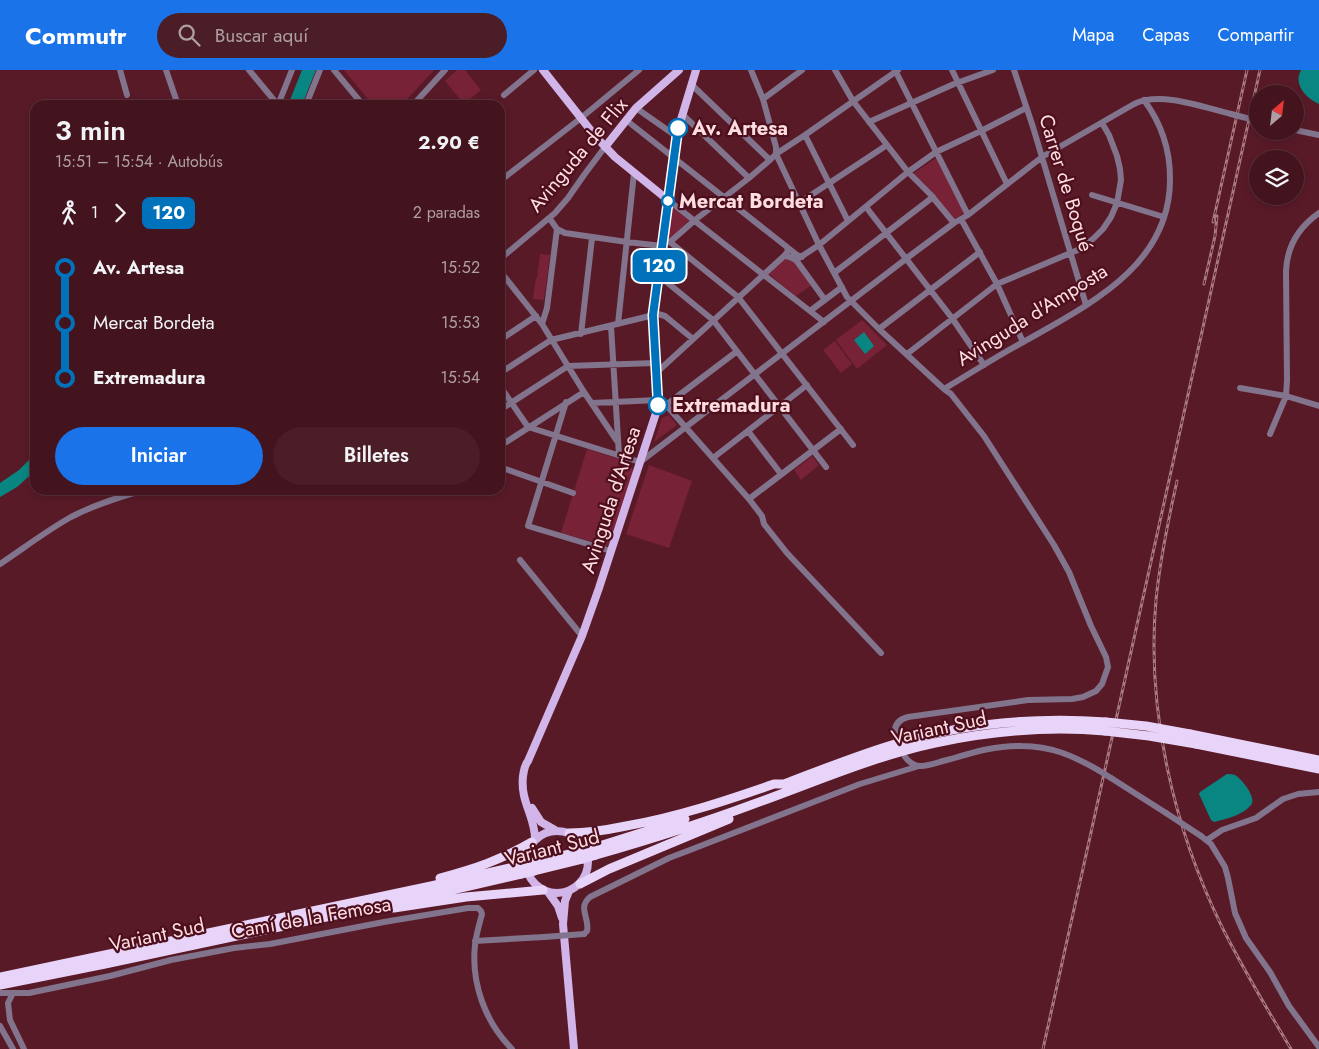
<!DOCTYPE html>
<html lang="es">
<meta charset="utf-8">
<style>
body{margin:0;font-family:Jost,sans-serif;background:#4a1d27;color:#f1f3f6;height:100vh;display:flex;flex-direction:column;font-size:19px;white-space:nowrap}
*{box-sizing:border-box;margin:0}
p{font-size:16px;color:#af9ea4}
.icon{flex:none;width:28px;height:28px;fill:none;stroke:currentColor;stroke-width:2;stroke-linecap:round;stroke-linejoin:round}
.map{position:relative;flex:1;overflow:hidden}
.side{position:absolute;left:30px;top:30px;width:475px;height:395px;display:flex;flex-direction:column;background:#43141e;border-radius:15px;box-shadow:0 2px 8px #0003,0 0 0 1px #5b333c}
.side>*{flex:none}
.badge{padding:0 10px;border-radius:8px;font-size:18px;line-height:32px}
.needle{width:32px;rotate:28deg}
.buttons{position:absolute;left:1249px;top:15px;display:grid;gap:10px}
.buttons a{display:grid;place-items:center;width:55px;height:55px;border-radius:50%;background:#43141e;box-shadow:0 2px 8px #0003,0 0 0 1px #5b333c;font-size:25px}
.map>.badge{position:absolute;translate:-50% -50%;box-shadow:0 0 0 2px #fff}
.legs{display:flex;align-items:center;gap:8px;height:55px;padding:0 25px;font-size:16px}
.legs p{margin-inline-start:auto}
.head{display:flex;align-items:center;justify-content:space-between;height:85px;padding:0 25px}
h1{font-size:28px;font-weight:600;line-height:38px}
.button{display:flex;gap:10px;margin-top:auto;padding:10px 25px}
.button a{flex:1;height:58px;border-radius:30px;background:#1a73e8;color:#fff;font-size:20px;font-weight:600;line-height:58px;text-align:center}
.button a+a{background:#4a1d27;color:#f1f3f6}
ul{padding:0 25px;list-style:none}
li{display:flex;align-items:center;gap:18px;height:55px;font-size:19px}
li i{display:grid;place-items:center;width:8px;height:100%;margin:0 6px;background:currentColor}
li i::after{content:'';width:12px;height:12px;margin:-6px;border:4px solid;border-radius:50%;background:#43141e}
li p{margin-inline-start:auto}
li:first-child i{background:linear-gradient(#0000 50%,currentColor 0)}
li:last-child i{background:linear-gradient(currentColor 50%,#0000 0)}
header{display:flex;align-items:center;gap:30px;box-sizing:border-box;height:70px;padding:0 25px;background:#1a73e8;color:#fff}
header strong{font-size:24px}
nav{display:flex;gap:28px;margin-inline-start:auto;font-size:18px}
.search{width:350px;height:45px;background:#4a1d27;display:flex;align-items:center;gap:12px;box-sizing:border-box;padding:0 18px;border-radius:28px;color:#af9ea4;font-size:19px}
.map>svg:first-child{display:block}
</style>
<header>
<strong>Commutr</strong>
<div class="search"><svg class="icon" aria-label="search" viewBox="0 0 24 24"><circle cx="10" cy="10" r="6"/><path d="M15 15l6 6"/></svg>Buscar aquí</div>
<nav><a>Mapa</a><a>Capas</a><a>Compartir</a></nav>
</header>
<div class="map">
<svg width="1319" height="979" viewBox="0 0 1319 979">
<rect width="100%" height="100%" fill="#591a28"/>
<path fill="#782237" d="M344 0H434L402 35H373Z
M457 0H465L481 20 464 34 445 11Z
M936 88 938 90 964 142 962 144 953 150 914 105V103Z
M671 137H672L689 150 672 167 668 169 666 167Z
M540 184 550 185 544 230 533 229 536 208 542 209 537 208Z
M788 189 794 191 812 215 796 226 769 204 784 190Z
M862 250 887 275 857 299 836 270Z
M835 271 852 294 841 303 823 280Z
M669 345 677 355 654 372 662 348Z
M587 379 629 392 633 401 608 476 561 463Z
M812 386 819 395 801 410 794 400Z
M649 395 692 411 669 478 626 464Z"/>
<path fill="#098681" d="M302 0H316L302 35H288Z
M1301 0H1319V34C1306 28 1293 15 1301 0Z
M864 262 874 276 865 284 854 270Z
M35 384V401L17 417 0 427V413L19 400Z
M1227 704C1230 704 1232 704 1235 705 1242 709 1257 728 1251 735 1243 745 1226 749 1214 752L1211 750 1199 724 1200 722Z"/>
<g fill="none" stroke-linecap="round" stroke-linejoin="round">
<path stroke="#82748d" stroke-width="6" d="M120 0 127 25
M166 0 178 35
M249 0 278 35
M334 0 363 35
M751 0 763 29 776 77V84L819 175 847 227 879 259 944 319 951 324 984 366 1054 475 1069 502 1091 556 1106 587 1108 597 1102 614 1096 621 1083 627 1072 629 1028 630 908 647C897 650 893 657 896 668
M835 0 853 31 908 102 930 124 954 153
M895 0 968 145
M952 0 1007 114
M1014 0 1033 57 1086 235
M692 15 770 90
M504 25 534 0
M763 29 802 0
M278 35 292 0
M306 35 320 0
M413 35 445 0
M636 38 676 66
M682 44 749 108
M626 50 787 177 797 185 802 187
M869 52 954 14 993 0
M1295 60 1319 65
M805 65 848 151
M500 111 581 48 639 0
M1092 125 1164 147
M668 130 824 252
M799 133 887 75
M866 137 952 248 984 295
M550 149 557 159 565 163 627 172 662 176
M961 149 997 214 1023 272
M663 172H670L695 150 749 108 770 90 776 84 805 65 898 0
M670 172 738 227 853 375
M784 186 790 187 796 190 825 230
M500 189 555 143 568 128 584 105 605 77
M796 190 819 175 908 102 936 82 981 61 1026 38
M500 201 542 254 584 322 617 371
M834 203 933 127
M658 205 713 250 826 397
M810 241 842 217
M542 254 547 238 557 159
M618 254 634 103
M611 256 619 385
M879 259 980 182
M581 264 592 168
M500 270 536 246
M907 284 997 214 1080 179 1094 168 1103 159 1111 147 1117 133 1121 110 1120 99 1117 86 1109 65 1102 53
M500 303 551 270 658 244 665 246 693 269
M656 303 784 186 788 181 787 177
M500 316 528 357 640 392 911 185 954 153 968 145 1042 87 1134 34C1161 21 1202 37 1231 44
M1240 318 1286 326 1319 336
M944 319C971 303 997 286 1025 271 1090 234 1171 195 1170 108 1170 79 1161 53 1144 30
M566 332 528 456 611 481
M592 333 658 330 666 335 749 429 762 446 764 454 787 483 881 583
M666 335 736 282
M500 340 568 296 655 293
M748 361 781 404
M1270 364 1286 326 1287 310 1286 201C1287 176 1299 157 1319 143
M500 376 584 322
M713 388 807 315
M500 397 573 423
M749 429 841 359
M520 490 582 566
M0 494C24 478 46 461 71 447 94 435 119 427 144 420
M905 687C909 692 914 696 921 696 930 696 941 691 951 689 974 682 998 675 1022 676 1051 676 1074 686 1098 700
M1111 708 1166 743
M1201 766 1211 774 1225 797 1228 808 1235 843 1246 868 1270 902 1289 936 1319 977
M1207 770 1222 760 1256 748 1283 729 1298 724 1319 722
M584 864 587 861C590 848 577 838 590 827L669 788 690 780 860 714 919 696
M475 871 544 867
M0 923H29L110 906 171 890 234 878 270 874 384 852 468 838H478L481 841 482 844C479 855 476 865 475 875 471 913 485 952 512 979
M13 923 8 933 10 950 24 979
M0 956 13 979"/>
<path stroke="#d1b4e8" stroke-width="8" d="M543 0 596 67 615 87 668 130
M605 77 636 38 679 0
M532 738 541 752 555 760
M526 792a31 31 0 1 1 62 0a31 31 0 1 1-62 0Z
M535 769C535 746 520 732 523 706 524 701 524 696 528 691L582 566 599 518 657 340 653 245 676 66 696 0
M569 821 565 831 563 854 574 979
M548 822 558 836 562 848"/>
<path stroke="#e9d4f9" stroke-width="9" d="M1190 664 1319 690
M1196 674 1319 699
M569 763C589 763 607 760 626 756 677 747 725 731 774 714H784C821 700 858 685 895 674 964 653 1035 647 1106 652
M593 778 685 749
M596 785C648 770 700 754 751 735 810 714 874 686 935 673 991 661 1048 656 1105 661
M532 793 581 781
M534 801 583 789
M440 808C474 799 501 790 532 772
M580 814 609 799 729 749
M394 838 466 827 543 820
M0 907 431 816 518 796
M0 915 105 894 439 823 521 804"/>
<g stroke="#a97981" stroke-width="3">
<path id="rail" d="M1213 152 1247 0
M1204 214 1215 166 1217 146
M1177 411C1168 451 1160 490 1156 530 1146 640 1174 759 1222 857 1243 899 1267 939 1291 979
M1043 979 1260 0"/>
</g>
<use href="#rail" stroke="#4d0e1e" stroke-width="1" stroke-dasharray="4" stroke-linecap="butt"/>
<path stroke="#82748d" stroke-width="6" d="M1231 44 1258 51
M1098 700 1111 708
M1166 743 1201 766
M544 867 584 864"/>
<path stroke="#e9d4f9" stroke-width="9" d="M1106 652 1146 656 1190 664
M1105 661 1149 666 1196 674
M581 781 593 778
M583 789 596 785
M518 796 532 793
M521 804 534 801"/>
</g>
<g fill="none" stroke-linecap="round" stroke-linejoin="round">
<g stroke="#fff" stroke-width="11">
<path id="line-1" d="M658 335 653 245 678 58"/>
</g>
<use href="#line-1" stroke="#0072bc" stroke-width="8"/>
</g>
<g fill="#fff" stroke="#0072bc" stroke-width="2.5">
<circle cx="678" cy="58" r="9"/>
<circle cx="668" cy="131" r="6"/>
<circle cx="658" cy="335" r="9"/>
</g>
<g text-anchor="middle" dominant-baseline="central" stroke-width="4.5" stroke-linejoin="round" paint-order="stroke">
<g font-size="20" font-weight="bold" fill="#fedde0" stroke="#4d0e1e" text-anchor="start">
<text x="692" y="58">Av. Artesa</text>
<text x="679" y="131">Mercat Bordeta</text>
<text x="672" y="335">Extremadura</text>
</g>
<g font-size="20" fill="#fedde0" stroke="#4d0e1e">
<text transform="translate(578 85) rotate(-50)">Avinguda de Flix</text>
<text transform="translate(1066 113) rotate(73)">Carrer de Boqué</text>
<text transform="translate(1032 245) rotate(-32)">Avinguda d'Amposta</text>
<text transform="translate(611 430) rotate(-72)">Avinguda d'Artesa</text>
<text transform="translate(939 658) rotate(-12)">Variant Sud</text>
<text transform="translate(552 778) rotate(-14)">Variant Sud</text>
<text transform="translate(311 848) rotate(-10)">Camí de la Femosa</text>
<text transform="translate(157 865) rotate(-12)">Variant Sud</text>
</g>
</g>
</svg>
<div class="buttons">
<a><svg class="needle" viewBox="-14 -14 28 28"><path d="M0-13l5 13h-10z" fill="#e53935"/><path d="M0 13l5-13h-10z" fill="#af9ea4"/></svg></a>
<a><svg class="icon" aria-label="layers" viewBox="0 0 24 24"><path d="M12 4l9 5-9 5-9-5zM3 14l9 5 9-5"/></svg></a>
</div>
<b class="badge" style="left:659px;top:196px;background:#0072bc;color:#fff">120</b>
<section class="side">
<div class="head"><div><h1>3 min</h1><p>15:51 – 15:54 · Autobús</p></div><b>2.90 €</b></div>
<div class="legs"><svg class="icon" aria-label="walk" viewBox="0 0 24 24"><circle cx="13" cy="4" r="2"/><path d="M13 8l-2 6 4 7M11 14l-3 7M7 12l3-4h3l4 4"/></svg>1<svg class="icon" aria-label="forward" viewBox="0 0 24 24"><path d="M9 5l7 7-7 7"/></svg><b class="badge" style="background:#0072bc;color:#fff">120</b><p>2 paradas</p></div>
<ul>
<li><i style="color:#0072bc"></i><b>Av. Artesa</b><p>15:52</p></li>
<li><i style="color:#0072bc"></i><span>Mercat Bordeta</span><p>15:53</p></li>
<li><i style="color:#0072bc"></i><b>Extremadura</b><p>15:54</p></li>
</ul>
<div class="button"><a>Iniciar</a><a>Billetes</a></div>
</section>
</div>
